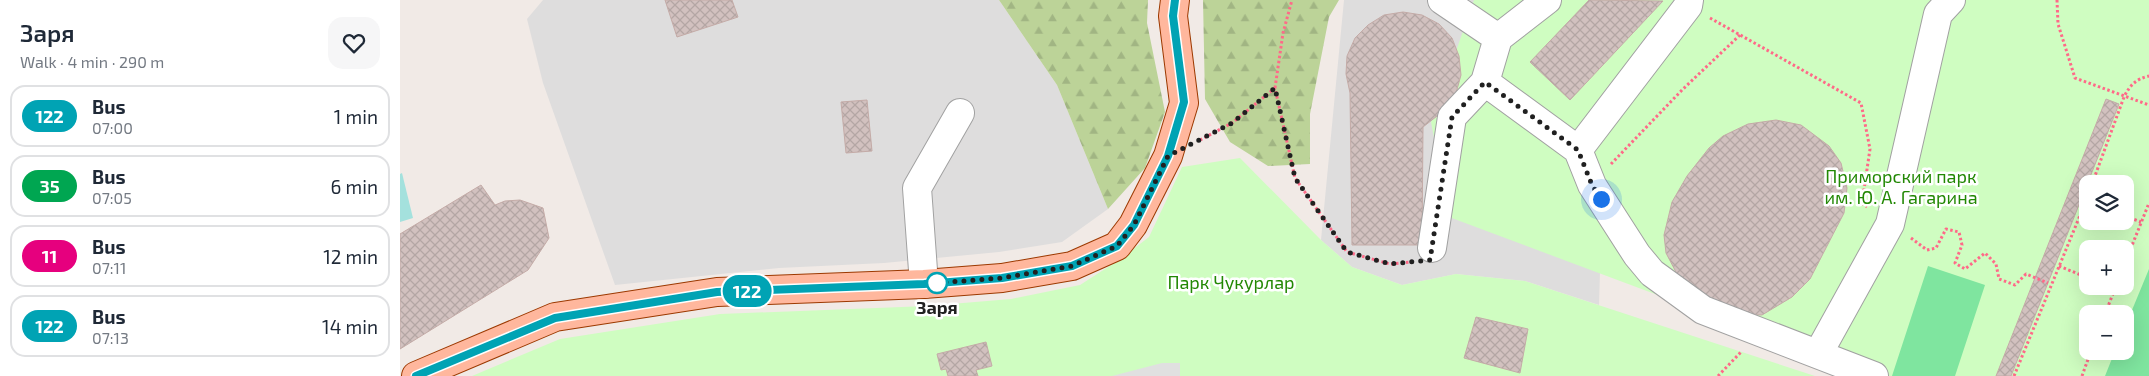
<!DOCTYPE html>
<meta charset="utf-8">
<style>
body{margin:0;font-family:"Exo 2",sans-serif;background:#f6f6f7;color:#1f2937;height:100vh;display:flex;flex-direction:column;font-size:19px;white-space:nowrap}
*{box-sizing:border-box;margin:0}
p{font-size:16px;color:#747a83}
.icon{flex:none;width:28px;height:28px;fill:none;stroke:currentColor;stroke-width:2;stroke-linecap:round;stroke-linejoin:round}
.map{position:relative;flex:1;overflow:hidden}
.drawer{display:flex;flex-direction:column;background:#fff;width:400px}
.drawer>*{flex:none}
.badge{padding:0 10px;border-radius:16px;font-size:18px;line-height:32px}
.controls{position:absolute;left:1679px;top:175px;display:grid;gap:10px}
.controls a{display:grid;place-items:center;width:55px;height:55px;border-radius:10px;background:#fff;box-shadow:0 5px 20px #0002;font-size:25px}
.you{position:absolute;width:25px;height:25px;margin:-12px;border:4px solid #fff;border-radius:50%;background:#1a73e8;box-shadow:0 0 0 8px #1a73e833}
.map>.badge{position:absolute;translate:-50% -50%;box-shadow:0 0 0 2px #fff}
.round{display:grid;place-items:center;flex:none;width:52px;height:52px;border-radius:15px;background:#f6f6f7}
.summary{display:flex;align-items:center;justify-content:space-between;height:85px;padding:0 20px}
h1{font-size:24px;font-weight:600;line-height:38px}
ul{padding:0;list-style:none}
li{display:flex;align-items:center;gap:15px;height:62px;margin:0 10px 8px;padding:0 10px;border:2px solid #e0e1e3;border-radius:15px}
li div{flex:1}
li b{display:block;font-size:19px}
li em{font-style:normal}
li .badge{min-width:55px;font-weight:700;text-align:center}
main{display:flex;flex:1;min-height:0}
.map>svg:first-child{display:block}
</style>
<main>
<section class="drawer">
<div class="summary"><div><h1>Заря</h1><p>Walk · 4 min · 290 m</p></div><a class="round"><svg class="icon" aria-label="heart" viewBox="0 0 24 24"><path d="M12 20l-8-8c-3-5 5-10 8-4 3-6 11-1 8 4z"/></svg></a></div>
<ul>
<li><span class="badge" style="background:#00a3b4;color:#fff">122</span><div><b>Bus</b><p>07:00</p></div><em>1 min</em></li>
<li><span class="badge" style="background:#00a651;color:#fff">35</span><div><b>Bus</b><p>07:05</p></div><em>6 min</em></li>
<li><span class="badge" style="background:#e6007e;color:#fff">11</span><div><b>Bus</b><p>07:11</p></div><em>12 min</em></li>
<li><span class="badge" style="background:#00a3b4;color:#fff">122</span><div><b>Bus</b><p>07:13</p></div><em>14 min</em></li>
</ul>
</section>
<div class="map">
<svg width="1749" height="376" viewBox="0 0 1749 376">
<defs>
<pattern id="forest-firs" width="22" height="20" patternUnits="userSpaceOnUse" patternTransform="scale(1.25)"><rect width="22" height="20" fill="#bcd398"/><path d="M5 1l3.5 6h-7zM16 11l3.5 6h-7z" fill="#a1b583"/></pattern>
<pattern id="building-cross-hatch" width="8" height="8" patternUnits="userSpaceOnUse" patternTransform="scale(1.25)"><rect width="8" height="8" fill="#d2c1bf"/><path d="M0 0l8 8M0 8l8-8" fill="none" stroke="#b4a6a4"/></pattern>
</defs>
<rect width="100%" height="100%" fill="#f1eae6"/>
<path fill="#dedddd" d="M143 0H599L657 85 708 209 662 242 599 252 484 263 379 268 215 285 143 83 127 19Z
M944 0H1099L1201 240 1199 305 1125 281 1056 274 1002 285 952 267 921 240Z"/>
<path fill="url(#forest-firs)" d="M599 0H748L747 23 765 112 745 168 708 209 657 85Z
M803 0H939L929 17 910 114V164L868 166 830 142 805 99Z"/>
<path fill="#cffdc1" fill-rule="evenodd" d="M1074 0H1749V376H1474L1049 217 1031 122ZM1688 184H1725V221H1688ZM1688 249H1725V286H1688ZM1688 314H1725V351H1688Z
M840 158 921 240 952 267 1002 285 1056 274 1125 281 1415 376H72L160 339 320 314 527 306 611 299 680 285 719 260 749 237 782 167Z"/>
<path fill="#7fe59f" d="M1528 266 1585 285 1555 376H1492Z
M1749 269V376H1705L1715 351H1725V327Z"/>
<path fill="#e0e0e0" d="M762 363H780V376H712Z"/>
<path fill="#a4e1dd" d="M2 173 13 218 0 222V174Z"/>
<path fill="url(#building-cross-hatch)" stroke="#c4aba7" d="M265 0H332L338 17 277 37Z
M1189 0 1263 1 1170 100 1130 62Z
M1003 12 1022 15 1039 24 1052 38 1059 56 1061 75 1056 93 1046 109 1023 127 1022 245H952L950 93 946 74 947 56 955 38 968 25 984 15Z
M1706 99 1719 104 1611 376H1596Z
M467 100 472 151 446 153 441 102Z
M1376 120 1401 125 1429 146 1441 163 1447 188 1444 213 1410 279 1392 297 1362 315 1333 314 1289 289 1277 274 1266 253 1264 235 1272 202 1287 176 1309 148 1323 136 1348 124Z
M81 185 95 205 105 201 120 200 143 208 149 238 128 270 0 349V234Z
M1076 317 1128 329 1120 373 1064 358Z
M586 342 592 366 576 370 578 376H548L546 369 541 370 537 354Z"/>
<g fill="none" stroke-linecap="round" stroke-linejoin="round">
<g stroke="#a1a1a1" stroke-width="30">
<path id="minor" d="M1042 0 1098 38
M1147 0 1098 38 1085 82 1178 150
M1289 0 1288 6 1178 150 1192 185 1237 255 1252 273 1303 310 1474 376
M1032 248 1052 117 1085 82
M524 284 517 188 560 113
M1418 354 1490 224 1538 14 1551 0"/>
</g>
<g stroke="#9c3900" stroke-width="30">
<path id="major" d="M16 376 155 317 317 292 524 284 602 278 672 266 717 246 733 225 768 156 784 103 773 16 775 0"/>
</g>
<path stroke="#ff6988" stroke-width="3" stroke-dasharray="2.5 2.5" stroke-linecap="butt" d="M1657 0 1658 24 1675 78 1749 105
M1310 18 1461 103 1470 149 1462 203 1467 207
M875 88 883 33 892 0
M800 140 832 123 875 88 895 178 947 252 990 264 1010 262
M1211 164 1283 89 1340 35
M1692 184 1724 97C1730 85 1736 79 1749 76
M1725 216 1741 222
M1511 238 1527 250 1536 248 1546 229 1559 232 1562 245 1555 263 1565 269 1585 253 1596 264 1599 279 1615 285 1626 274 1648 283
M1725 263 1749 203
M1659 266 1688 278
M1707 286 1714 290
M1705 314 1716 286
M1318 376 1341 352
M1614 376 1688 196
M1682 376 1691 351"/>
<use href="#minor" stroke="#fff" stroke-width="28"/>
<use href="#major" stroke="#ffb79d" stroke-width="28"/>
</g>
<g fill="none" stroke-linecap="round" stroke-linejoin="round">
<g stroke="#fff" stroke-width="11">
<path id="line" d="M16 376 155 318 317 292 524 284 602 278 672 266 717 246 734 225 768 156 784 102 773 16 775 0"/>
</g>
<use href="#line" stroke="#00a3b4" stroke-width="8"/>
<path stroke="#202020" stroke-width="5" stroke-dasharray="0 9" d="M537 283 602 278 672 266 717 246 734 225 768 156 832 123 875 88 895 178 947 252 990 264 1030 260 1052 117 1085 82 1178 150 1192 185 1201 199"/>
</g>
<circle fill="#fff" stroke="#00a3b4" stroke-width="2.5" cx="537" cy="283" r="10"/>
<g text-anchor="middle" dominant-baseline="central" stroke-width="5" stroke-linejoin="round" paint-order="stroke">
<g font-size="18" fill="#228804" stroke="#fff">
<text x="1501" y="176">Приморский парк<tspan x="1501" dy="21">им. Ю. А. Гагарина</tspan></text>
<text x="831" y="282">Парк Чукурлар</text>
</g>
<g font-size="18" font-weight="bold" fill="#202020" stroke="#fff">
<text x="537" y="307">Заря</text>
</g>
</g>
</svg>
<div class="controls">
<a><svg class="icon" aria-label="layers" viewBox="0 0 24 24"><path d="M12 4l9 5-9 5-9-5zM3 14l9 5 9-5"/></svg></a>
<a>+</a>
<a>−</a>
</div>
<div class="you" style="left:1201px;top:199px"></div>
<b class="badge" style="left:347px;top:291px;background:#00a3b4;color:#fff">122</b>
</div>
</main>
